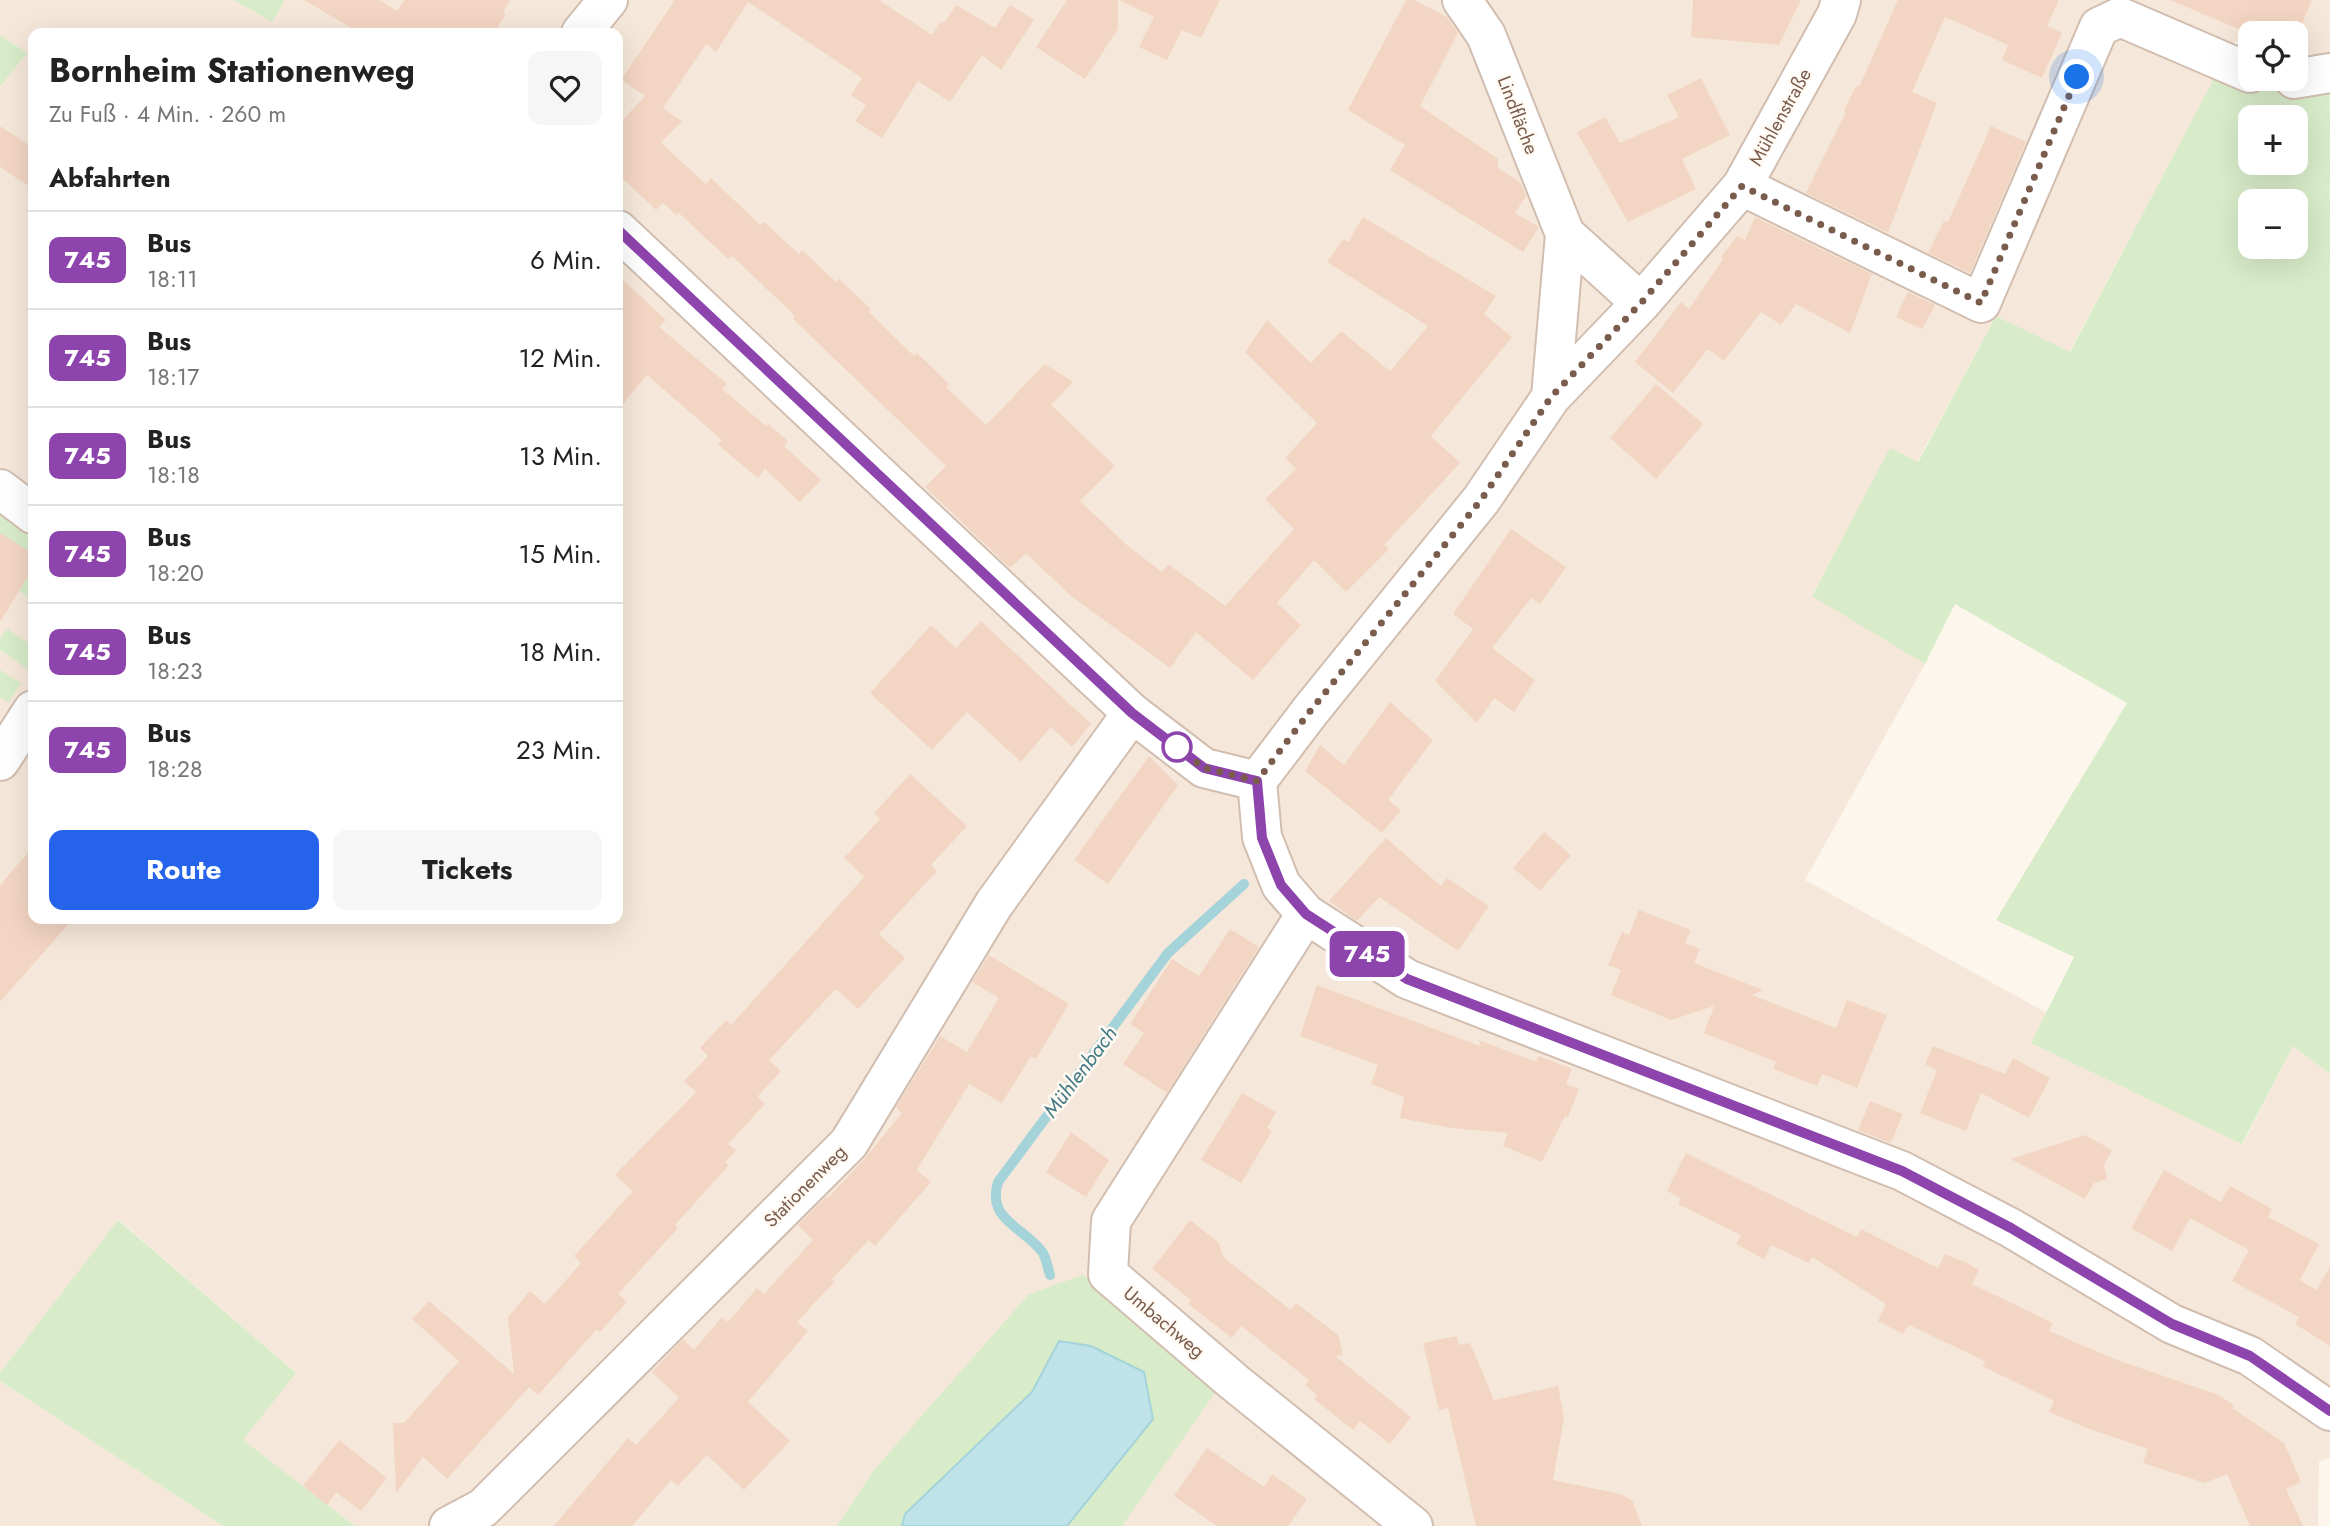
<!DOCTYPE html>
<html lang="de">
<meta charset="utf-8">
<style>
body{margin:0;font-family:Jost,sans-serif;background:#f6f6f6;color:#222;height:100vh;display:flex;flex-direction:column;font-size:26px;white-space:nowrap}
*{box-sizing:border-box;margin:0}
p{font-size:23px;color:#767676}
.icon{flex:none;width:38px;height:38px;fill:none;stroke:currentColor;stroke-width:2;stroke-linecap:round;stroke-linejoin:round}
.map{position:relative;flex:1;overflow:hidden}
.sheet{position:absolute;left:28px;top:28px;width:595px;height:896px;display:flex;flex-direction:column;background:#fff;border-radius:14px;box-shadow:0 7px 28px #0002}
.sheet>*{flex:none}
.badge{padding:0 14px;border-radius:10px;font-size:24px;line-height:46px}
.tools{position:absolute;left:2238px;top:21px;display:grid;gap:14px}
.tools a{display:grid;place-items:center;width:70px;height:70px;border-radius:14px;background:#fff;box-shadow:0 7px 28px #0002;font-size:35px}
.you{position:absolute;width:35px;height:35px;margin:-18px;border:5px solid #fff;border-radius:50%;background:#1a73e8;box-shadow:0 0 0 10px #1a73e833}
.map>.badge{position:absolute;translate:-50% -50%;box-shadow:0 0 0 4px #fff}
h2{padding:0 21px;font-size:26px;line-height:63px}
.round{display:grid;place-items:center;flex:none;width:74px;height:74px;border-radius:14px;background:#f6f6f6}
.overview{display:flex;align-items:center;justify-content:space-between;height:119px;padding:0 21px}
h1{font-size:33px;font-weight:700;line-height:52px}
.cta{display:flex;gap:14px;margin-top:auto;padding:14px 21px}
.cta a{flex:1;height:80px;border-radius:14px;background:#2563eb;color:#fff;font-size:28px;font-weight:700;line-height:80px;text-align:center}
.cta a+a{background:#f6f6f6;color:#222}
ul{padding:0;list-style:none}
li{display:flex;align-items:center;gap:21px;height:98px;padding:0 21px;border-top:2px solid #e0e0e0}
li div{flex:1}
li b{display:block;font-size:26px}
li em{font-style:normal}
li .badge{min-width:77px;font-weight:700;text-align:center}
.map>svg:first-child{display:block}
</style>
<div class="map">
<svg width="2330" height="1526" viewBox="0 0 2330 1526">
<rect width="100%" height="100%" fill="#fdf6ec"/>
<path fill="#f5e8da" fill-rule="evenodd" d="M0 0H234L272 22 285 0H2330V58L2296 57V33H2250V47L2235 41 2069 352 1996 316 1917 462 1891 449 1812 595 1925 664 1805 880 2047 1013 2031 1043 2243 1144 2293 1046 2330 1074V1457L2319 1462 2318 1526H355L242 1440 295 1372 119 1220 0 1373V87L27 53 0 35ZM33 33H618V919H33Z
M0 1381 223 1526H0Z"/>
<path fill="#d8ecc9" fill-rule="evenodd" d="M234 0H285L272 22Z
M0 35 27 53 0 87Z
M2218 71 2284 93 2330 89V1074L2293 1046 2242 1144 2031 1043 2074 957 1996 920 2127 703 1955 604 1925 664 1812 596 1890 448 1918 462 1996 316 2070 352ZM2250 117H2296V163H2250ZM2250 201H2296V247H2250Z
M0 506 33 529V554L0 533Z
M33 568V600L15 588Z
M7 629 33 646V663L29 670 0 650V639Z
M0 670 21 683 9 702 0 697Z
M118 1220 296 1373 243 1440 355 1526H223L0 1381V1373Z
M1083 1275 1221 1384 1122 1526H1067L1153 1419 1059 1341 1032 1392 906 1514 902 1526H837L874 1470 1029 1294Z"/>
<path fill="#bfe3e8" stroke="#a5d3da" stroke-width="2" d="M1059 1341 1091 1346 1144 1372 1153 1419 1067 1526H902L905 1514 1032 1392Z"/>
<g fill="none" stroke-linecap="round" stroke-linejoin="round">
<path stroke="#a5d3da" stroke-width="10" d="M1050 1275C1048 1268 1046 1259 1043 1253 1025 1227 986 1221 998 1182L1168 953 1244 884"/>
</g>
<path fill="#f3d5c3" d="M304 0H379L397 11 404 0H510L503 12 506 14 494 33H360Z
M675 0H879L932 35 941 21 944 23 956 5 995 28 1010 5 1034 20 1001 70 982 55 950 102 918 81 882 138 855 121 866 105 851 95 862 78 748 2 716 52 706 44 663 108 621 80Z
M1067 0H1118V29L1085 79 1036 47Z
M1119 0H1220L1201 38 1182 30 1167 60 1139 47 1154 17Z
M1406 0H1414L1447 17 1458 33 1420 106 1498 159V168L1521 183 1526 196 1515 213 1539 227 1523 252 1390 170 1405 145 1348 110Z
M1693 0H1801L1779 45 1691 37Z
M1898 0H2059L2047 26 2062 33 2042 78 2002 60 2008 45 1945 17 1912 92 1937 103 1888 233 1806 193 1846 112 1844 111 1850 98 1856 86 1859 87Z
M2170 0H2312L2296 38V33L2250 34Z
M1701 78 1730 135 1682 159 1696 189 1628 222 1577 132 1605 117 1620 143 1679 117 1667 95Z
M645 96 682 121 661 143 706 184 711 178 760 225 764 222 799 254 802 250 836 282 839 279 871 309 869 312 914 356 917 353 949 384 946 387 986 425 1045 364 1073 382 1051 405 1115 466 1080 501 1128 546 1162 572 1168 564 1225 606 1294 529 1265 499 1296 469 1285 458 1317 423 1245 352 1267 320 1311 363 1341 331 1390 371 1428 326 1327 262 1343 239 1348 242 1363 217 1496 296 1484 314 1512 337 1431 436 1460 463 1384 545 1389 549 1346 592 1314 560 1277 603 1301 625 1253 680 1196 632 1170 668 1071 596 1026 553 1010 568 925 487 946 466 793 319 795 317 789 310 732 256 728 259 679 213 676 215 663 203 656 210 618 174V125Z
M0 126 33 148V189L0 167Z
M1991 126 2026 142 1970 273 1928 253 1944 221 1948 222Z
M1755 217 1872 274 1850 333 1796 304 1781 325 1761 312 1724 361 1708 349 1673 393 1635 362 1681 302 1689 309 1723 259 1721 257 1737 236 1745 240Z
M618 275 666 320 659 327 727 384 722 389 766 426 768 424 788 441 784 446 821 480 800 502 765 469 758 478 718 445 722 440 647 375 618 410Z
M1908 292 1935 305 1922 329 1896 317Z
M1656 384 1703 424 1656 479 1610 438Z
M1511 529 1566 567 1540 604 1531 598 1492 648 1535 680 1514 712 1494 698 1477 723 1435 681 1473 629 1453 614Z
M0 533 33 554V568L0 622Z
M981 621 1091 724 1072 747 1051 727 1021 762 967 712 932 750 870 693 931 625 956 648Z
M1390 702 1433 740 1388 800 1401 810 1382 833 1305 771 1320 745 1344 765Z
M1149 756 1178 785 1108 884 1074 860Z
M910 774 967 826 931 865 937 871 879 934 905 958 858 1009 836 989 769 1060 781 1071 757 1097 765 1104 728 1144 736 1150 725 1162 729 1165 675 1225 678 1228 618 1294 627 1302 600 1332 597 1329 538 1395 529 1387 447 1479 423 1457 396 1493 393 1423H404L459 1361 412 1319 429 1301 514 1374 508 1317 530 1291 545 1304 581 1263 574 1256 633 1191 615 1175 696 1092 684 1081 708 1056 700 1048 726 1020 731 1025 864 877 844 858 880 819 874 813Z
M1544 832 1571 855 1540 891 1513 868Z
M1386 838 1441 886 1447 878 1489 906 1458 951 1379 897 1357 921 1329 901Z
M33 847V919H73L0 1002V885Z
M1639 910 1691 930 1685 943 1700 949 1694 963 1763 990 1752 995 1836 1028 1847 1000 1887 1015 1857 1088 1822 1074 1817 1086 1773 1069 1776 1062 1704 1033 1714 1006 1671 1020 1611 995 1621 970 1608 965 1622 932 1629 935Z
M1230 929 1259 947 1167 1093 1123 1064 1144 1033 1130 1024 1172 959 1199 976Z
M989 955 1069 1004 1036 1059 1031 1056 1002 1103 969 1084 917 1170 931 1182 875 1246 869 1240 832 1279 835 1281 797 1322 808 1331 748 1402 790 1441 744 1490 707 1455 678 1486 671 1480 632 1526H554L628 1438 636 1445 679 1398 652 1372 683 1339 694 1350 722 1317 728 1322 757 1288 764 1294 813 1240 798 1225 826 1197 828 1198 865 1158 902 1113 896 1107 940 1036 967 1052 999 998 972 982Z
M1317 985 1480 1046 1479 1040 1536 1062 1539 1056 1572 1069 1566 1084 1579 1089 1568 1117 1565 1116 1542 1162 1503 1146 1508 1133 1451 1128 1400 1118 1404 1097 1371 1084 1378 1065 1300 1036Z
M1933 1046 2005 1074 2013 1058 2050 1078 2029 1118 1981 1093 1966 1131 1920 1113 1937 1070 1925 1064Z
M1242 1093 1276 1112 1267 1128 1272 1131 1241 1183 1201 1160Z
M1870 1101 1903 1114 1891 1143 1858 1130Z
M1071 1132 1109 1160 1086 1197 1046 1172Z
M2085 1135 2112 1150 2104 1165 2107 1179 2094 1183 2085 1199 2011 1159Z
M1686 1153 1857 1237 1861 1229 1938 1268 1945 1254 1967 1263 1979 1270 1972 1284 2053 1323 2049 1331 2117 1360 2216 1394 2234 1405 2232 1408 2284 1443 2301 1482 2286 1489 2303 1526H2250L2227 1474 2205 1483 2143 1463 2148 1449 2087 1428 2049 1412 2054 1401 1982 1366 1985 1361 1909 1325 1903 1334 1878 1321 1886 1304 1812 1257 1809 1263 1771 1245 1764 1259 1736 1244 1741 1235 1678 1204 1681 1198 1667 1191Z
M2164 1170 2221 1202 2230 1186 2272 1209 2268 1217 2319 1244 2300 1280 2316 1290 2330 1267V1346L2295 1324 2299 1317 2232 1281 2249 1250 2190 1218 2172 1251 2131 1228Z
M1190 1220 1219 1243 1223 1257 1291 1310 1296 1303 1338 1335 1343 1355 1335 1356 1411 1417 1390 1444 1360 1421 1353 1430 1314 1399 1317 1395 1305 1385 1309 1380 1241 1326 1232 1338 1188 1304 1191 1300 1152 1269Z
M1457 1336 1459 1345 1470 1343 1494 1400 1558 1386 1564 1418 1553 1480 1620 1494 1632 1500 1642 1526H1476L1448 1408 1439 1410 1423 1343Z
M339 1440 387 1478 361 1511 336 1492 327 1505 303 1486Z
M1207 1448 1264 1487 1272 1474 1307 1499 1288 1526H1217L1174 1496Z"/>
<g fill="none" stroke-linecap="round" stroke-linejoin="round">
<g stroke="#d1beb0" stroke-width="42">
<path id="minor" d="M1462 0 1486 35 1565 234 1551 397
M581 33 608 0
M2294 79 2330 73
M1742 186 1981 303 2099 27 2120 17 2250 73
M618 230 1132 713 1204 768 1257 781
M1565 234 1641 303
M0 489 33 514
M0 761 33 710
M1257 781 1262 837 1281 885 1306 914 1407 979 1902 1171 2011 1228 2172 1324 2250 1356 2330 1411
M1257 781 1311 710 1481 500 1551 397 1641 303 1742 186 1837 14 1841 0
M1306 914 1111 1221 1108 1274 1234 1382 1413 1526
M449 1526 483 1508 849 1143 994 904 1132 713"/>
</g>
<use href="#minor" stroke="#fff" stroke-width="38"/>
</g>
<g fill="none" stroke-linecap="round" stroke-linejoin="round">
<g stroke="#fff" stroke-width="16">
<path id="line" d="M618 230 1132 713 1204 768 1257 781 1262 838 1281 885 1306 914 1407 979 1902 1171 2011 1228 2172 1324 2250 1356 2330 1411"/>
</g>
<use href="#line" stroke="#8e44ad" stroke-width="10"/>
<path stroke="#7a5c4d" stroke-width="7" stroke-dasharray="0 12.6" d="M1177 747 1204 768 1257 781 1311 710 1481 500 1551 397 1641 303 1742 186 1981 303 2077 77"/>
</g>
<circle fill="#fff" stroke="#8e44ad" stroke-width="3.5" cx="1177" cy="747" r="14"/>
<g text-anchor="middle" dominant-baseline="central" stroke-width="5" stroke-linejoin="round" paint-order="stroke">
<g font-size="19" fill="#7a5c4d" stroke="#fffaf3">
<text transform="translate(1518 115) rotate(69)">Lindfläche</text>
<text transform="translate(1780 117) rotate(-61)">Mühlenstraße</text>
<text transform="translate(805 1186) rotate(-45)">Stationenweg</text>
<text transform="translate(1164 1322) rotate(40)">Umbachweg</text>
</g>
<g font-size="21" font-style="italic" fill="#437c86" stroke="#fffaf3">
<text transform="translate(1080 1072) rotate(-53)">Mühlenbach</text>
</g>
</g>
</svg>
<div class="tools">
<a><svg class="icon" aria-label="locate" viewBox="0 0 24 24"><circle cx="12" cy="12" r="6"/><path d="M12 2v4M12 18v4M2 12h4M18 12h4"/></svg></a>
<a>+</a>
<a>−</a>
</div>
<div class="you" style="left:2077px;top:77px"></div>
<b class="badge" style="left:1367px;top:954px;background:#8e44ad;color:#fff">745</b>
<section class="sheet">
<div class="overview"><div><h1>Bornheim Stationenweg</h1><p>Zu Fuß · 4 Min. · 260 m</p></div><a class="round"><svg class="icon" aria-label="heart" viewBox="0 0 24 24"><path d="M12 20l-8-8c-3-5 5-10 8-4 3-6 11-1 8 4z"/></svg></a></div>
<h2>Abfahrten</h2>
<ul>
<li><span class="badge" style="background:#8e44ad;color:#fff">745</span><div><b>Bus</b><p>18:11</p></div><em>6 Min.</em></li>
<li><span class="badge" style="background:#8e44ad;color:#fff">745</span><div><b>Bus</b><p>18:17</p></div><em>12 Min.</em></li>
<li><span class="badge" style="background:#8e44ad;color:#fff">745</span><div><b>Bus</b><p>18:18</p></div><em>13 Min.</em></li>
<li><span class="badge" style="background:#8e44ad;color:#fff">745</span><div><b>Bus</b><p>18:20</p></div><em>15 Min.</em></li>
<li><span class="badge" style="background:#8e44ad;color:#fff">745</span><div><b>Bus</b><p>18:23</p></div><em>18 Min.</em></li>
<li><span class="badge" style="background:#8e44ad;color:#fff">745</span><div><b>Bus</b><p>18:28</p></div><em>23 Min.</em></li>
</ul>
<div class="cta"><a>Route</a><a>Tickets</a></div>
</section>
</div>
